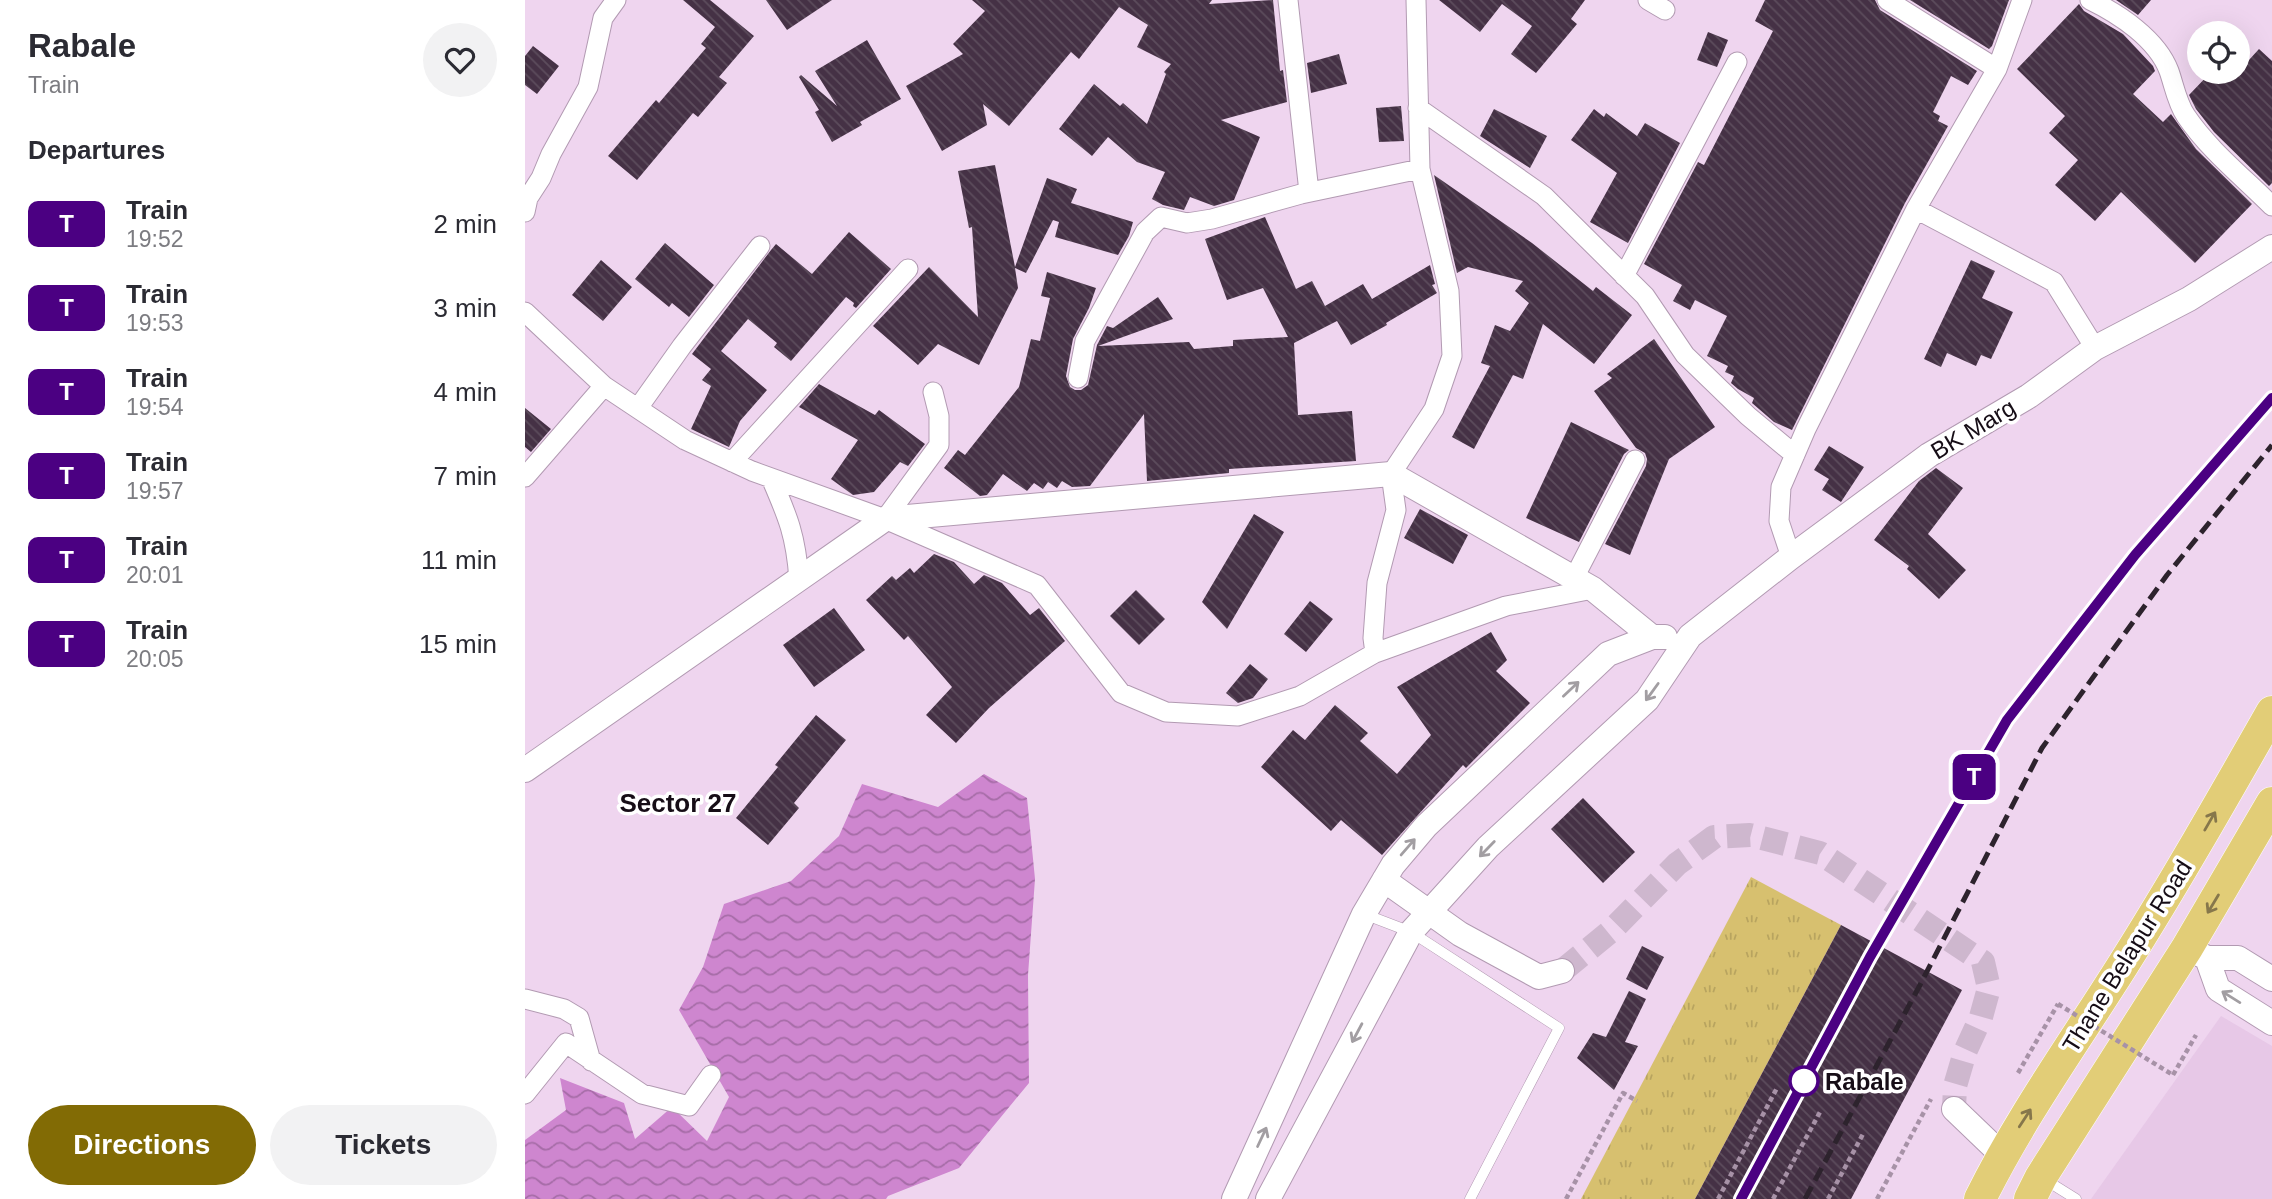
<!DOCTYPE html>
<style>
body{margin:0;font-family:Helvetica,sans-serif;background:#f2f2f3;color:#2b2b33;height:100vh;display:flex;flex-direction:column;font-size:26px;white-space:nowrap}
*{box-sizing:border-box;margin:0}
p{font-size:23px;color:#7c7c81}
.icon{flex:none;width:38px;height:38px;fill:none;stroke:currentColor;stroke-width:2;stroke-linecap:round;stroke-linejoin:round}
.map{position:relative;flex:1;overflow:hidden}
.drawer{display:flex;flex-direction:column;background:#fff;width:525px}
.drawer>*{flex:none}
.badge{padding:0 14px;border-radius:10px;font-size:24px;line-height:46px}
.buttons{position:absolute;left:1662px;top:21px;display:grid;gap:14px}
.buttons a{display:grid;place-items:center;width:63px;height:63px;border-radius:50%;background:#fff;box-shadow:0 7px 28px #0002;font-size:35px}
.map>.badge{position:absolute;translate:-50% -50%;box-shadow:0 0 0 4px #fff}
h2{padding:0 28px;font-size:26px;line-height:63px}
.round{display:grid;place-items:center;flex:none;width:74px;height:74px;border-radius:37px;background:#f2f2f3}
.summary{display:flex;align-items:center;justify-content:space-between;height:119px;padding:0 28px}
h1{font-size:33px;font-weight:600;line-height:52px}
.primary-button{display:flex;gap:14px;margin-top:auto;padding:14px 28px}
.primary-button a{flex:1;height:80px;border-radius:42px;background:#826b05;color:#fff;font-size:28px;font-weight:600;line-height:80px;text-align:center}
.primary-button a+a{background:#f2f2f3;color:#2b2b33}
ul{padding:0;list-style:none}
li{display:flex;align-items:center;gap:21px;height:84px;padding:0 28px}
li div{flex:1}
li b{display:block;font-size:26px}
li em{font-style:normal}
li .badge{min-width:77px;font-weight:700;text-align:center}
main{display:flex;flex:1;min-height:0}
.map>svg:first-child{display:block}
</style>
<main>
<section class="drawer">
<div class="summary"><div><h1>Rabale</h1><p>Train</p></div><a class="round"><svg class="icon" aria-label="heart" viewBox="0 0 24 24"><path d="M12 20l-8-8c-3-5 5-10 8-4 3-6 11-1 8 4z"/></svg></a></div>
<h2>Departures</h2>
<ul>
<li><span class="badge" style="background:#4b0082;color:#fff">T</span><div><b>Train</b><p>19:52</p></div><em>2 min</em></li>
<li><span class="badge" style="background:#4b0082;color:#fff">T</span><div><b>Train</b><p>19:53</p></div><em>3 min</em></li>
<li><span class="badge" style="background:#4b0082;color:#fff">T</span><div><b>Train</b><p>19:54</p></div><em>4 min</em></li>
<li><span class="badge" style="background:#4b0082;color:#fff">T</span><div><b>Train</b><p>19:57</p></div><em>7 min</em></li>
<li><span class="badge" style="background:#4b0082;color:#fff">T</span><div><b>Train</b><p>20:01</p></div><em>11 min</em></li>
<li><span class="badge" style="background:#4b0082;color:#fff">T</span><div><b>Train</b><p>20:05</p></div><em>15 min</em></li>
</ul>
<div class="primary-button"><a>Directions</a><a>Tickets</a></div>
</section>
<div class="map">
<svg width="1747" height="1199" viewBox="0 0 1747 1199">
<defs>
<pattern id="grass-tufts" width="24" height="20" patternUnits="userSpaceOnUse" patternTransform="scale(1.75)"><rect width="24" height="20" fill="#d7c06f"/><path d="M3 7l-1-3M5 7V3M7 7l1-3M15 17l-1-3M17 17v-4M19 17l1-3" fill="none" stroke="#b8a45f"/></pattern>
<pattern id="water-waves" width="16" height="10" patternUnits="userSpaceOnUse" patternTransform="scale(1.75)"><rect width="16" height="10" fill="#ce86cf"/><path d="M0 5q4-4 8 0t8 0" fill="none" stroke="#a66ca7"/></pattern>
<pattern id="building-back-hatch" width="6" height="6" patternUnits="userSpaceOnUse" patternTransform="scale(1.75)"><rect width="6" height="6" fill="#453145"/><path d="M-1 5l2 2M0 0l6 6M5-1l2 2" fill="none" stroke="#5c4c5c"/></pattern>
</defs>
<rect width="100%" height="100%" fill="#efd5ef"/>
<path fill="#e7c8e7" d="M1696 1016 1747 1046V1199H1566Z"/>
<path fill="url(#grass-tufts)" d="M1226 877 1316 925 1170 1199H1056Z"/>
<path fill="url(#water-waves)" d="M459 774 502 798 510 879 503 975 504 1083 434 1168 363 1196 361 1199H0V1140L41 1110 35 1078 99 1103 110 1139 147 1107 182 1141 204 1097 154 1010 178 967 199 904 266 881 314 836 337 784 413 807Z"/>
<path fill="url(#building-back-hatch)" d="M158 0H185L229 36 194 77 202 83 173 117 168 113 112 180 83 156 131 100 134 103 181 48 176 44 190 27Z
M241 0H307L262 30Z
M447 0H687L684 4 748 0 755 71 758 70 762 102 696 120 735 137 709 200 689 206 665 197 659 210 638 205 627 199 640 172 612 162 583 137 567 156 534 129 569 84 595 106 598 103 622 124 641 74 639 72 646 64 612 47 623 25 594 7 554 59 546 52 484 126 458 104 462 125 417 151 381 86 438 54 428 44 460 11Z
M914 0H1060L1046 19 1052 24 1011 73 986 54 1007 26 977 4 955 32Z
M1240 0H1350L1355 10 1452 71 1443 85 1426 76 1408 112 1415 116 1413 121 1423 126 1380 203 1267 430 1249 422 1227 403 1229 398 1213 389 1206 383 1209 376 1200 372 1203 366 1182 356 1202 316 1170 300 1165 310 1148 301 1157 285 1119 264 1173 162 1179 165 1248 31 1230 21Z
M1385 0H1484L1467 46 1464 49Z
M1591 0H1626L1613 15Z
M1554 4 1559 11 1598 34 1628 66 1630 71 1608 94 1638 122 1646 114 1671 149 1727 204 1670 263 1596 192 1570 221 1530 185 1553 160 1524 133 1540 116 1492 69Z
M1183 32 1203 40 1192 67 1172 60Z
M342 40 376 99 335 122 337 125 307 142 290 112 294 110 274 77 276 75 312 106 290 71Z
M8 46 34 66 12 94 0 85V56Z
M1734 49 1747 61V183L1744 186 1689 132 1671 109 1664 95 1686 72H1713Z
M814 54 822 84 786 93 782 63Z
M876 106 879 141 854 142 851 108Z
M969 109 1022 136 1005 168 955 136Z
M1069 109 1079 117 1081 113 1112 136 1120 123 1155 143 1103 243 1065 222 1092 173 1046 140Z
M470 165 490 267 522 178 552 189 546 203 608 222 604 236 593 255 530 237 534 222 528 220 501 273 490 268 493 288 454 365 413 344 393 365 348 326 404 267 453 317 447 227 444 228 433 171Z
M909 175 1007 243 1068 291 1071 287 1107 315 1069 364 1018 324 998 379 988 375 949 449 927 437 965 366 956 363 970 325 985 331 1004 303 990 291 998 281 943 267 932 273Z
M740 217 771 289 787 281 800 306 838 284 847 299 905 265 910 284 907 285 912 293 861 323 862 325 826 345 812 321 769 343 773 415 827 411 831 461 704 469V473L622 481 619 414 565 486 547 487 537 481 532 488 523 482 518 489 509 483 502 491 478 474 462 495 455 496 419 468 433 450 440 455 494 387 506 339 515 341 525 298 516 296 522 272 571 288 564 308 548 339 541 376 545 387 550 390H556L563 385 572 345 582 326 588 328 633 297 648 319 573 346 664 342 669 349 708 346V340L763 337 738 288 702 300 680 239Z
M324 232 366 269 331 308 328 306 329 303 321 297 266 361 249 347 252 343 223 319 196 351 242 390 215 421 204 447 166 429 186 386 177 380 186 369 167 354 246 250 251 244 287 274Z
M140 243 189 285 164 317 147 303 144 307 110 279Z
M76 260 107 287 78 321 47 295Z
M1446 260 1470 271 1457 298 1488 312 1466 359 1456 355 1451 366 1422 353 1416 367 1399 359Z
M1129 339 1190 427 1144 459 1105 555 1080 544 1121 466 1122 459 1120 453 1111 448 1069 391 1087 378 1082 374Z
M294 384 350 415 354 410 400 444 383 466 375 462 349 492 328 495 306 479 333 440 274 407Z
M0 408 26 429 6 452 0 447Z
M1046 422 1104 450 1099 454 1054 542 1001 518Z
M1304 446 1339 467 1316 502 1297 490 1304 479 1289 470Z
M1411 468 1438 488 1403 534 1441 570 1414 599 1382 569 1384 566 1349 540 1394 481Z
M895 509 943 535 928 564 879 538Z
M729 514 759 532 702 629 677 602Z
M409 554 429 562 449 584 459 575 477 583 505 615 514 608 540 641 464 708 431 743 401 715 427 687 383 636 379 640 341 600 367 576 371 580 385 568 389 573Z
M611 590 640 619 614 645 585 616Z
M785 601 808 619 781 652 759 634Z
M309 608 340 650 289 687 258 645Z
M966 632 982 660 971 671 1005 703 941 768 938 765 857 855 816 820 806 831 736 767 768 730 780 740 810 705 843 733 835 741 872 774 906 735 872 687Z
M725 664 743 679 728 698 713 703 701 693Z
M291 715 321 740 269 803 274 808 243 845 211 818 253 767 250 765Z
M1058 798 1110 852 1078 883 1026 829Z
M1316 925 1437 990 1326 1199H1170Z
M1117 946 1139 957 1122 990 1101 979Z
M1104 991 1121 999 1100 1042 1113 1046 1089 1090 1052 1058 1068 1033 1081 1037Z"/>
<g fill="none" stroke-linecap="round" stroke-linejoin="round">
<path stroke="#ceb7ce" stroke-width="24" stroke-dasharray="24 12" stroke-linecap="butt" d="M1037 971 1086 931 1152 864 1189 837 1225 835 1295 853 1458 962 1464 988 1456 1017 1440 1052 1430 1086 1429 1109"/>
<g stroke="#b29ab2" stroke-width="11">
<path id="service" d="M839 914 886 932 1034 1028 945 1199
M1519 1179 1551 1199"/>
</g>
<g stroke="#b29ab2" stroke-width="21">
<path id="minor" d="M763 0 784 192
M1123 0 1140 10
M1362 0 1472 69
M1565 0C1594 14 1632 39 1644 71 1649 85 1652 103 1661 116 1684 150 1718 177 1747 206
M893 108 1019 196 1120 296 1160 355 1223 416 1270 455
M1391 209 1529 282 1570 348
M0 212 3 198 16 178 26 154 63 87 78 18 91 0
M1099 276 1212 62
M0 312 79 386 160 440 227 471 360 519 512 585 596 693 641 712 713 716 775 696 850 653 981 606 1068 589
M553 378 560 341 620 232 636 217 662 223 687 219 776 194 895 169
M113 408 157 346 235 246
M207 462 383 269
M0 477 79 386
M246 478C263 517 271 536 274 580
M360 519 414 445V416L408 392
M1266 557 1254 521 1256 487 1281 429 1391 209 1472 69 1497 0
M1049 578 1110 460
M850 653 848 638 852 583 871 510 866 474 909 409 927 356 924 291 895 169 891 0
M0 999 39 1009 54 1018 66 1061
M0 1094 41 1043 117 1094 164 1106 186 1075"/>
</g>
<g stroke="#b29ab2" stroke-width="26">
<path id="tertiary" d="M0 770 360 519 866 474 1068 589 1127 637
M859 880 935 934 1014 977 1037 971
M1668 951 1682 958H1713L1747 979
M1682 958 1693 989 1747 1023
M1429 1109 1477 1155
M709 1199 839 914 868 865 901 826 1083 654 1127 637H1140
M743 1199 886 932 963 847 1122 700 1165 636 1266 557 1404 455 1504 396 1570 348 1664 299 1747 247"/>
</g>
<g stroke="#fff" stroke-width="33">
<path id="primary" d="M1455 1199C1495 1118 1548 1044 1596 968 1649 884 1698 798 1747 712
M1505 1199 1516 1177 1662 948 1747 803"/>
</g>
<path stroke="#a792a7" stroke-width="4.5" stroke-dasharray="5 3.5" stroke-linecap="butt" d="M1493 1073 1533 1004
M1648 1075 1671 1035
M1041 1199 1098 1093 1112 1101
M1193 1199 1252 1088
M1248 1199 1295 1112
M1303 1199 1338 1134
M1352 1199 1406 1099"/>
<use href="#service" stroke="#fff" stroke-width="10"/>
<use href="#minor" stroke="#fff" stroke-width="19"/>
<use href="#tertiary" stroke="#fff" stroke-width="24"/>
<use href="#primary" stroke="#e2cd77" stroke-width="32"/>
<path stroke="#2d232d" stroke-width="5" stroke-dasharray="14 7" stroke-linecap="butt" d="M1216 1199 1345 957 1482 720 1610 555 1747 397
M1280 1199 1395 985 1517 748 1642 575 1747 445"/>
<path stroke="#a792a7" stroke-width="4.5" stroke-dasharray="5 3.5" stroke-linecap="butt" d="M1533 1004 1648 1075"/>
</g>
<defs><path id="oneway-shaft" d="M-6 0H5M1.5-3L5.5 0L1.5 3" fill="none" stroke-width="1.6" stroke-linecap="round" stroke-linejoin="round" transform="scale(1.75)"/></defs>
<g stroke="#a29ea2">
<use href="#oneway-shaft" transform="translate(1046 689) rotate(-43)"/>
<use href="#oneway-shaft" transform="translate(1127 692) rotate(126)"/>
<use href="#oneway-shaft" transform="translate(883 847) rotate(-49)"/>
<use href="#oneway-shaft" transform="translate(962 849) rotate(134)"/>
<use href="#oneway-shaft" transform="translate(1706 997) rotate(-148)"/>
<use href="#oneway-shaft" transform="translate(832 1033) rotate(118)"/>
<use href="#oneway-shaft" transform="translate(737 1137) rotate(-65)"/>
</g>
<g stroke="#86774b">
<use href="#oneway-shaft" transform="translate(1685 821) rotate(-60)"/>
<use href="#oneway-shaft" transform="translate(1688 904) rotate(121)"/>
<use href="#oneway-shaft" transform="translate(1500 1118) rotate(-57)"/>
</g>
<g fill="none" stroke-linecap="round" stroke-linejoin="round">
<g stroke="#fff" stroke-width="16">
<path id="line" d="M1216 1199 1345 957 1482 720 1610 555 1747 398"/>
</g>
<use href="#line" stroke="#4b0082" stroke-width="10"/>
</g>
<circle fill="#fff" stroke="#4b0082" stroke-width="3.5" cx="1279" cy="1081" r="14"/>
<g text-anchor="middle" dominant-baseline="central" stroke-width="7" stroke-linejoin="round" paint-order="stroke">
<g font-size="24" fill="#160d16" stroke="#fff">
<text transform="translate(1448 429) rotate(-31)">BK Marg</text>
<text transform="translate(1602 956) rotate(-58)">Thane Belapur Road</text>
</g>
<g font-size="24" font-weight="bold" fill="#160d16" stroke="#fff" text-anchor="start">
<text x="1300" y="1081">Rabale</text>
</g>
<g font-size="26" font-weight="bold" fill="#160d16" stroke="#fff">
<text x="153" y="803">Sector 27</text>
</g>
</g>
</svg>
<div class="buttons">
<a><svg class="icon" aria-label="locate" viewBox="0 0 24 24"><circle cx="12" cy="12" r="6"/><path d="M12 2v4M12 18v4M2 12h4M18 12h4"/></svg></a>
</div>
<b class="badge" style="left:1449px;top:777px;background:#4b0082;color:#fff">T</b>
</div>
</main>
